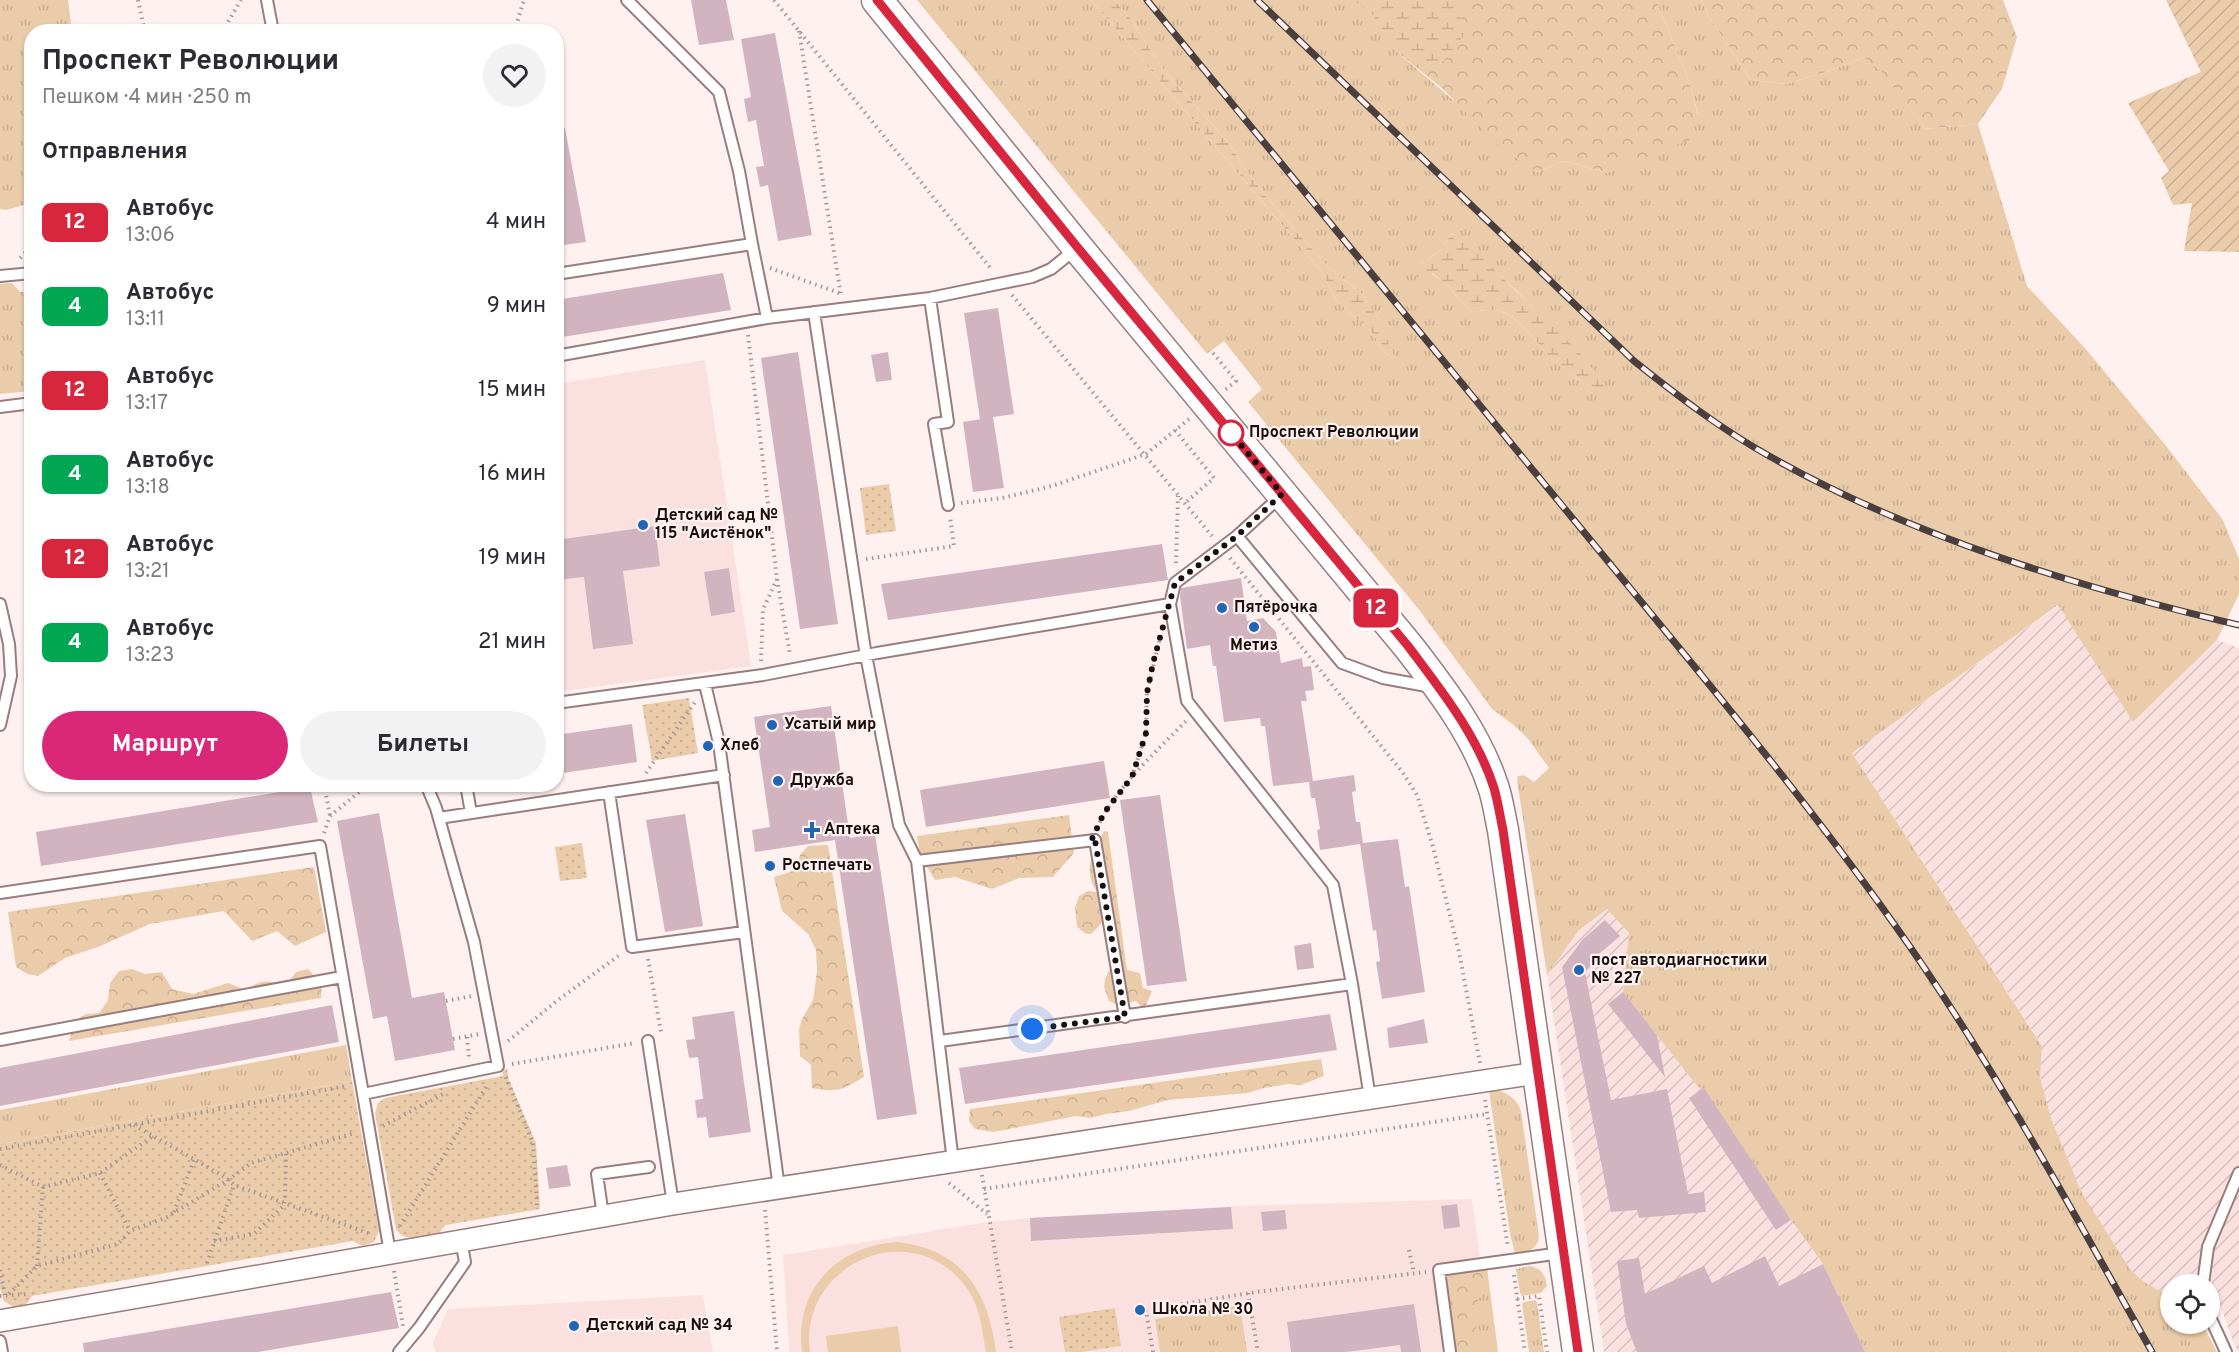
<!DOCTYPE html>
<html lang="ru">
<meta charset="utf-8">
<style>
body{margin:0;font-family:Overpass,sans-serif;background:#f2f2f3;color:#2b2b33;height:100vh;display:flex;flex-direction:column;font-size:22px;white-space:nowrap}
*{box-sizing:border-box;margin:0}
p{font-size:20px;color:#7c7c81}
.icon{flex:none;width:33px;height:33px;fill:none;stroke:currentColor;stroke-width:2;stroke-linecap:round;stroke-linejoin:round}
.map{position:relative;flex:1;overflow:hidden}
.side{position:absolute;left:24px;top:24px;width:540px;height:768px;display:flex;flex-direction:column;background:#fff;border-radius:24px;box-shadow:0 2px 4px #0004}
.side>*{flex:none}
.badge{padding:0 12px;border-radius:9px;font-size:21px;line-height:39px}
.buttons{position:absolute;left:2160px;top:1274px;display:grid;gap:12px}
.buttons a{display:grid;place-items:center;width:60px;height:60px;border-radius:50%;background:#fff;box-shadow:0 2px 4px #0004;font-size:30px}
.you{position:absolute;width:30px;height:30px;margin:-15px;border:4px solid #fff;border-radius:50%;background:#1a73e8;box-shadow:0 0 0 9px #1a73e833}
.map>.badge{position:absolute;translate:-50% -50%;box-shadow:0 0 0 3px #fff}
h2{padding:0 18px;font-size:22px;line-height:54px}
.round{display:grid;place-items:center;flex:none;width:63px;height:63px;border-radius:32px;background:#f2f2f3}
.headline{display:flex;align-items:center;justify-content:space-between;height:102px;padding:0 18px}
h1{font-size:28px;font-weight:700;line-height:45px}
.button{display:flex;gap:12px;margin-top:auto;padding:12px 18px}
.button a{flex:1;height:69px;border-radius:36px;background:#db2777;color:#fff;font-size:24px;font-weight:700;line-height:69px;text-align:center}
.button a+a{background:#f2f2f3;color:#2b2b33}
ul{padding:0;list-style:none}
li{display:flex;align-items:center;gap:18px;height:84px;padding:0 18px}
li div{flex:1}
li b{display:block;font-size:22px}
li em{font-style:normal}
li .badge{min-width:66px;font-weight:700;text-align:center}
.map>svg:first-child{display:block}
</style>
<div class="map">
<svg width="2239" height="1352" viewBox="0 0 2239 1352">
<defs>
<pattern id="industrial-furrows" width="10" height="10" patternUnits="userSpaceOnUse" patternTransform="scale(1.5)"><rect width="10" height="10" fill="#fae1e0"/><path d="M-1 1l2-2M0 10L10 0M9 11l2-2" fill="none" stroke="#d6c0bf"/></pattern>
<pattern id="grass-tufts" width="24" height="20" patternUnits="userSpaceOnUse" patternTransform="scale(1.5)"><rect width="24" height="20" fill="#ebccaa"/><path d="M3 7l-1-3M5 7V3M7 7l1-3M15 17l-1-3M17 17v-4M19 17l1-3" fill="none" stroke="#c9ae91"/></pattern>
<pattern id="forest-crowns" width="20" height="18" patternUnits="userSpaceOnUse" patternTransform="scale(1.5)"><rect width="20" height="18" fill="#ebccaa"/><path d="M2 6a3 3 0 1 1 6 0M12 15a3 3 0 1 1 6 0" fill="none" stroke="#c9ae91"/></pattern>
<pattern id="wetland-marsh" width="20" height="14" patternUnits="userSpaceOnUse" patternTransform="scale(1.5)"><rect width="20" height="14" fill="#ebccaa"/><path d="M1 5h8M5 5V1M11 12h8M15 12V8" fill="none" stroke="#c9ae91"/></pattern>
<pattern id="park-dots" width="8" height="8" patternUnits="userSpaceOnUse" patternTransform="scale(1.5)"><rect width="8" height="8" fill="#ebccaa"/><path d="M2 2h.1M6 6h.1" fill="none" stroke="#c9ae91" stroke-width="1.8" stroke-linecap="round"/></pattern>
<pattern id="garden-furrows" width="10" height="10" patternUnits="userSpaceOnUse" patternTransform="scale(1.5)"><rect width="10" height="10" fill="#ebccaa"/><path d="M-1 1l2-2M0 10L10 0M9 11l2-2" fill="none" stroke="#c9ae91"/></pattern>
</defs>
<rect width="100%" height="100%" fill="#fef1f0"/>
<path fill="#fae1e0" d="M705 360 751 666 557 692V384Z
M1472 1199 1480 1258H1486L1498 1352H789L783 1255 988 1222 1030 1218 1238 1206Z
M703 1295 713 1352H435L433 1342 448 1309Z"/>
<path fill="url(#industrial-furrows)" d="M2059 605 2133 722 2217 640 2239 648V1352L2235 1347 2217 1296 2210 1295V1284H2170V1292L2160 1291 2144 1282 2130 1269 2081 1191 2051 1118 2040 1077 2042 1045 1852 753Z
M1607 909 1629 933 1623 992 1704 1088 1791 1220 1823 1264 1865 1352H1604L1547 975 1579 930Z"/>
<path fill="url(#grass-tufts)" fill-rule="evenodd" d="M0 0H68L72 31 32 32 31 203 6 210 0 209Z
M917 0H1091L1322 272 1336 300 1373 334 1385 353 1395 359 1377 316 1361 293 1327 266 1265 195 1243 166 1232 147 1162 68 1131 19 1114 0H1353L1373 15 1396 51 1537 172 1565 161 1607 173 1698 114 1689 81 1656 0H1702L1709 17 1751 80 1786 84 1829 71 1864 57 1881 70 1925 129 1978 124 2027 286 2084 347 2163 442 2223 520 2239 559V594L2217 640 2133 722 2058 605 1852 753 2042 1046 2040 1077 2051 1118 2081 1191 2130 1269 2144 1282 2160 1291 2170 1292V1323H2202L2217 1352H1865L1823 1264 1791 1220 1704 1089 1698 1087 1623 992 1629 933 1607 909 1579 930 1547 975 1517 780 1518 776 1524 775 1534 782 1549 768 1529 740 1515 726 1492 709 1420 611 1248 402 1262 389 1224 341 1207 354ZM1452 233 1516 290 1549 325 1602 390C1582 383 1566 372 1551 358 1536 343 1523 321 1503 312 1494 308 1480 311 1471 312L1446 284 1420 265 1441 250Z
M12 283 20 292H31V391L0 394V284Z
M346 1045 352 1081 0 1144V1110Z
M1497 1090C1509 1094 1517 1099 1521 1111L1539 1236C1538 1250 1527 1252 1515 1253L1510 1234 1489 1091Z
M1530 1266C1542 1269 1545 1274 1547 1286L1541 1293 1522 1296 1520 1293 1516 1269Z
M1487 1268 1498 1352H1454L1443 1274Z
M1535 1300 1537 1302 1544 1352H1529L1522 1304 1524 1302Z
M1240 1305 1247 1352H1160L1155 1319Z"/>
<path fill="url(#forest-crowns)" d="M1353 0H1656L1689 81 1698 115 1689 140 1607 173 1565 161 1537 172 1502 149 1443 89 1396 51 1373 15Z
M1702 0H2003L2017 37 2002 89 1978 124 1925 129 1881 71 1864 57 1829 71 1786 84 1751 80 1709 17Z
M1069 815 1074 853 1053 877 1019 878 992 889 955 877 935 880 920 856 917 836Z
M1104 831 1108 832 1127 970 1140 973 1143 988 1152 991 1144 1010 1136 1001 1118 1005 1109 1001 1104 987 1105 979 1111 966 1108 943 1115 924 1103 922 1091 934H1086L1077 927 1075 908 1079 896 1088 891 1097 892C1082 870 1093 852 1104 831Z
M828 845 864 1077C841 1090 839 1093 812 1088L811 1065 800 1056 799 1029 802 1019 813 1000 817 971 816 950 808 934 782 911 774 877 796 870 800 855 808 846Z
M314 867 326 932 295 946 277 931 252 941 224 911 150 924 98 947 65 958 38 976 27 974 16 967 8 912Z
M132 969 145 974 162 972 172 989 193 994 228 983 246 990C262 979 268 980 285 986L296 972 308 969 322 984 321 998 69 1041 75 1021 86 1014 99 1013 108 1000 110 983 119 971Z
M1321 1059 1324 1076 1301 1085 1288 1084 1264 1088 1248 1093 1168 1100 1129 1111 1106 1114 1091 1118 1076 1116 994 1132 975 1129 969 1121 970 1109Z
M1483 1272 1482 1292 1476 1306 1478 1322 1471 1345 1472 1352H1457L1447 1279 1466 1273Z"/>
<path fill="url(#wetland-marsh)" d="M1091 0H1114L1131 19 1162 68 1232 147 1243 166 1265 195 1327 266 1361 293 1377 316 1396 360 1385 353 1373 334 1336 300 1322 272Z
M1353 0H1451L1467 31 1443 62 1419 69 1396 51 1373 15Z
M1452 233 1480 256 1576 349 1605 384 1602 391C1582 382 1566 373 1551 358 1536 343 1523 321 1503 312 1494 308 1480 311 1471 312L1446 284 1432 273 1420 278 1413 275 1420 265 1441 250Z"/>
<path fill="url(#park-dots)" d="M889 484 896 531 866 535 860 488Z
M689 698 698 753 652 761 642 705Z
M582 843 587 878 560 881 555 847Z
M507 1069 509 1080 536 1143 540 1209 446 1225 439 1233C424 1236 405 1244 396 1229L375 1113 378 1103 385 1098 503 1076 502 1070Z
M352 1081 379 1231 374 1242 362 1246 353 1241 32 1296 25 1306 14 1307 4 1301 0 1288V1144Z
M1115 1308 1121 1346 1081 1352H1065L1059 1317Z"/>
<path fill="url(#garden-furrows)" d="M2166 0H2239V252L2184 251 2192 203 2173 205 2161 178 2169 171 2128 103 2201 72Z"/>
<path fill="#ebccaa" d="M898 1242C963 1250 988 1291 996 1352H986C982 1329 980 1306 966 1287 912 1214 798 1264 810 1352H802C794 1289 838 1245 898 1242Z
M898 1326 901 1352H828L826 1336Z"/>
<path fill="#d1b4bf" d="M691 0H726L734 40 699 45Z
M775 33 812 235 778 241 768 185 760 187 756 167 764 166 756 120 748 122 744 99 751 97 741 39Z
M565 128 586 242 556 246V129Z
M723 273 731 310 556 338V300Z
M998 308 1014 414 980 419 964 313Z
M798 352 838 624 800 629 761 358Z
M888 352 892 380 876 382 871 355Z
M993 417 1004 488 973 492 963 422Z
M655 526 660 566 623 571 633 644 593 649 584 577 556 580V540Z
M1162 544 1168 580 888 620 881 584Z
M729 568 735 612 711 616 704 572Z
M1241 578 1247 621 1263 618 1276 632 1281 663 1302 658 1303 667 1311 666 1314 690 1305 691 1307 701H1301L1313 781 1354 775 1356 791 1352 792 1356 822H1360L1363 843 1398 839 1405 887 1409 886 1425 992 1382 999 1376 962 1380 961 1376 930 1373 931 1360 844 1320 850 1317 830 1320 829 1315 798H1311L1309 782 1273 786 1265 726H1261L1260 718 1224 722 1216 666H1213L1210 645 1187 649 1180 596 1181 588Z
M831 706 850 838 875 834 917 1114 877 1120 835 840 755 852 752 830 770 827 754 717Z
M632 724 637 762 556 774V735Z
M1104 761 1110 798 926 827 920 790Z
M310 787 318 822 41 866 36 832Z
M1160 795 1187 981 1147 986 1120 800Z
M379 813 412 998 444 992 455 1050 395 1061 387 1016 373 1019 337 821Z
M685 814 703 926 665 932 646 820Z
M1605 920 1620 936 1599 954 1585 973 1611 1100 1667 1089 1688 1194 1704 1192 1706 1212 1639 1218 1637 1210 1611 1212 1562 967 1583 939Z
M1311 943 1314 968 1297 970 1294 946Z
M1623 992 1657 1035 1665 1077 1608 1004Z
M332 1005 339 1042 0 1106V1068Z
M734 1011 751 1132 709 1138 706 1117 697 1118 695 1100 703 1099 698 1057 689 1058 686 1040 695 1039 692 1017Z
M1330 1014 1337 1050 965 1104 959 1068Z
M1424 1019 1428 1043 1389 1048 1387 1028Z
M1704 1088 1791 1220 1776 1230 1689 1098Z
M567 1165 571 1186 549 1189 546 1168Z
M1457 1204 1460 1227 1444 1229 1441 1206Z
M1231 1207 1233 1229 1031 1241 1030 1218Z
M1285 1210 1287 1229 1263 1231 1261 1212Z
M1765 1256 1779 1286 1823 1264 1865 1352H1637L1626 1324 1617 1261 1639 1258 1645 1294 1704 1266 1712 1283Z
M391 1292 399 1328 258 1352H84L83 1343Z
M1414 1304 1421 1352H1401L1400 1345 1346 1352H1291L1287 1322Z"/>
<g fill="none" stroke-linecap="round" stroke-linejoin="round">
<g stroke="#9a7d7d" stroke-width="14">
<path id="service" d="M267 0 273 32
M627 0 719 92 739 171 752 244
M556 274 752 244 767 318
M0 276 32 273
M930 298 948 422 934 424 948 505
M814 312 865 650 899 825 917 861 953 1162
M556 356 767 318 930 298 1032 277 1051 269 1077 248
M0 407 32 403
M1237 536 1342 663 1383 678 1432 687
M0 604 9 644 11 676 0 725
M1170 604 1187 701 1333 885 1352 984
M705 684 719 743 779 1188
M556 703 763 675 877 653 1170 604 1175 583 1237 536 1281 496
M466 784 471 813
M609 792 632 947 744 932
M439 818 724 775
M917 861 1095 840 1125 1017
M0 893 320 846 363 1094 498 1066 474 942 436 808 426 784
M0 1040 342 977
M648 1041 673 1204
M940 1041 1352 984 1370 1098
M363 1094 390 1253
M603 1216 597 1174 649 1167
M2203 1284 2208 1247 2239 1173
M2210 1317 2226 1352
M0 1341 2 1352
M399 1352 419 1328 465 1262 461 1240
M1450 1352 1439 1270 1561 1253"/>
</g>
<g stroke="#9a7d7d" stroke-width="24">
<path id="minor" d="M0 1321 673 1204 1537 1073"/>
</g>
<g stroke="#9a7d7d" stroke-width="33">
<path id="secondary" d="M877 0 1078 248 1408 646C1442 690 1477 735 1494 789 1498 802 1500 816 1503 830L1578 1352"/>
</g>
<path stroke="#a39897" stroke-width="4" stroke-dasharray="1.5 4.5" stroke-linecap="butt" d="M138 0 145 32
M774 0 992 270
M799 31 841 296
M222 32 241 0
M514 32 524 0
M20 258 32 246
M770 268 839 293
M1012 295 1212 536
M748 335 777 579 790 655
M1213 353 1236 381 1225 390
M1175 430 1214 478 1185 503
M961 503 1002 498 1052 486 1146 454 1189 419
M1230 558 1403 773 1417 795 1433 847 1459 952 1480 1063
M866 559 954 546 950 517
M1176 563 1178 496
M761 661 763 609 777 579
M646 773 695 702
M1132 777 1146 733 1147 693 1160 638
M324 784 330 816
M1097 828C1115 788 1156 752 1186 721
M324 833 330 816 369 784
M648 959 661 1032
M446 1001 472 996
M467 1037 469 1057
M453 1039 479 1034
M508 1041 558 1000 621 954
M512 1064 635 1043
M506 1077 533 1143 537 1205
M1485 1100 1508 1247
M134 1125 225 1177 234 1185 371 1234
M383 1126 445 1093
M0 1149 347 1086
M0 1165 43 1187 100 1173 153 1136
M100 1173 130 1231
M982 1175 1012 1352
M949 1183 987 1214
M984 1189 1487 1114
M765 1210 777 1352
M174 1212 194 1160
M400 1226 488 1084
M214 1241 254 1234 283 1206 285 1199 286 1153
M1409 1250 1414 1273
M207 1263 234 1185
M37 1266 43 1187
M0 1270 5 1295
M394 1271 403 1326
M1514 1275 1525 1352
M1248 1293 1258 1352
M9 1294 37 1266 118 1244 130 1231 167 1217 228 1180 251 1163 355 1133
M0 1296 26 1294
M1517 1299 1539 1296 1547 1352
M1153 1352 1146 1310 1256 1292 1426 1272"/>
<use href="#service" stroke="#fff" stroke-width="10"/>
<use href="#minor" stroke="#fff" stroke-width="21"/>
<use href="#secondary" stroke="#fff" stroke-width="30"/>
<g stroke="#4a3f3f" stroke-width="7">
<path id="rail" d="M1147 0C1292 177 1438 354 1583 531 1689 660 1797 788 1894 924 1991 1060 2070 1207 2152 1352
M1257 0 1634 361C1678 396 1722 430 1771 457 1913 537 2081 588 2239 625"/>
</g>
<use href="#rail" stroke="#fef1f0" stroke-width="4.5" stroke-dasharray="14" stroke-linecap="butt"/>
</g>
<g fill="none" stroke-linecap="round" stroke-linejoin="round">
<g stroke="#fff" stroke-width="14">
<path id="line" d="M877 0 1078 248 1408 646C1441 690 1477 735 1494 788 1498 802 1500 816 1503 830L1578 1352"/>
</g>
<use href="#line" stroke="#d7263d" stroke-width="9"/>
<path stroke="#190f0f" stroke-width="6" stroke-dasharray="0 10.8" d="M1032 1029 1125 1017 1095 840 1091 841 1104 813 1132 777 1146 733 1147 693 1153 663 1175 583 1237 536 1282 494 1231 433"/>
</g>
<circle fill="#fff" stroke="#d7263d" stroke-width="3" cx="1231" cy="433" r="12"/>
<g fill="#2066b6" stroke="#fef1f0" stroke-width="2">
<circle cx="643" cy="525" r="6"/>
<circle cx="1222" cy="608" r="6"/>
<circle cx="1254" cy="627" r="6"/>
<circle cx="772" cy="725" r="6"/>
<circle cx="708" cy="746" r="6"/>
<circle cx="778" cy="781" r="6"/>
<path d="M809 821h6v6h6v6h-6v6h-6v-6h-6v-6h6z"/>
<circle cx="770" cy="866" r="6"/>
<circle cx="1579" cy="970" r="6"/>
<circle cx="1140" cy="1310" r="6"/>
<circle cx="574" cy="1326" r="6"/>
</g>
<g text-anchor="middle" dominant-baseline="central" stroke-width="4.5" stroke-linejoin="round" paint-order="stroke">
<g font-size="16" font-weight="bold" fill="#190f0f" stroke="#fef1f0" text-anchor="start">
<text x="1249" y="433">Проспект Революции</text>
</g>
<g font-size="16" font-weight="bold" fill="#190f0f" stroke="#fef1f0" text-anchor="start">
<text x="655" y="516">Детский сад №<tspan x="655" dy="18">115 "Аистёнок"</tspan></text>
<text x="1234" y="608">Пятёрочка</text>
<text x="1254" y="646" text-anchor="middle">Метиз</text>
<text x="784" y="725">Усатый мир</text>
<text x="720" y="746">Хлеб</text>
<text x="790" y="781">Дружба</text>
<text x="824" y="830">Аптека</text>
<text x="782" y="866">Ростпечать</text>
<text x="1591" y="961">пост автодиагностики<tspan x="1591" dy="18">№ 227</tspan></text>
<text x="1152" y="1310">Школа № 30</text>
<text x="586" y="1326">Детский сад № 34</text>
</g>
</g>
</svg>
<div class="buttons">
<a><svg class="icon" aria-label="locate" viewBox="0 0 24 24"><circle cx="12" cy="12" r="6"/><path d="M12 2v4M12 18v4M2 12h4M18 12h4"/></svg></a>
</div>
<div class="you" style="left:1032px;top:1029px"></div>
<b class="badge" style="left:1376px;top:608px;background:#d7263d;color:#fff">12</b>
<section class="side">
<div class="headline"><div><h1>Проспект Революции</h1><p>Пешком · 4 мин · 250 m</p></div><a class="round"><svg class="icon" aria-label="heart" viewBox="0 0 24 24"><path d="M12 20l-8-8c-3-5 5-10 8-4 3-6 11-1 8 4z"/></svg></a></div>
<h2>Отправления</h2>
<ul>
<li><span class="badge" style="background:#d7263d;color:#fff">12</span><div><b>Автобус</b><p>13:06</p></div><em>4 мин</em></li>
<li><span class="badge" style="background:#00a651;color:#fff">4</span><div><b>Автобус</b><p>13:11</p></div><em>9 мин</em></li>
<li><span class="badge" style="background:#d7263d;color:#fff">12</span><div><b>Автобус</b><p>13:17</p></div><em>15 мин</em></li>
<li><span class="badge" style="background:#00a651;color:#fff">4</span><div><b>Автобус</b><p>13:18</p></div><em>16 мин</em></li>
<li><span class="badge" style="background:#d7263d;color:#fff">12</span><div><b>Автобус</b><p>13:21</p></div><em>19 мин</em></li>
<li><span class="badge" style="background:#00a651;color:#fff">4</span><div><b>Автобус</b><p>13:23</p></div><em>21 мин</em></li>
</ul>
<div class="button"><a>Маршрут</a><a>Билеты</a></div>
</section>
</div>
